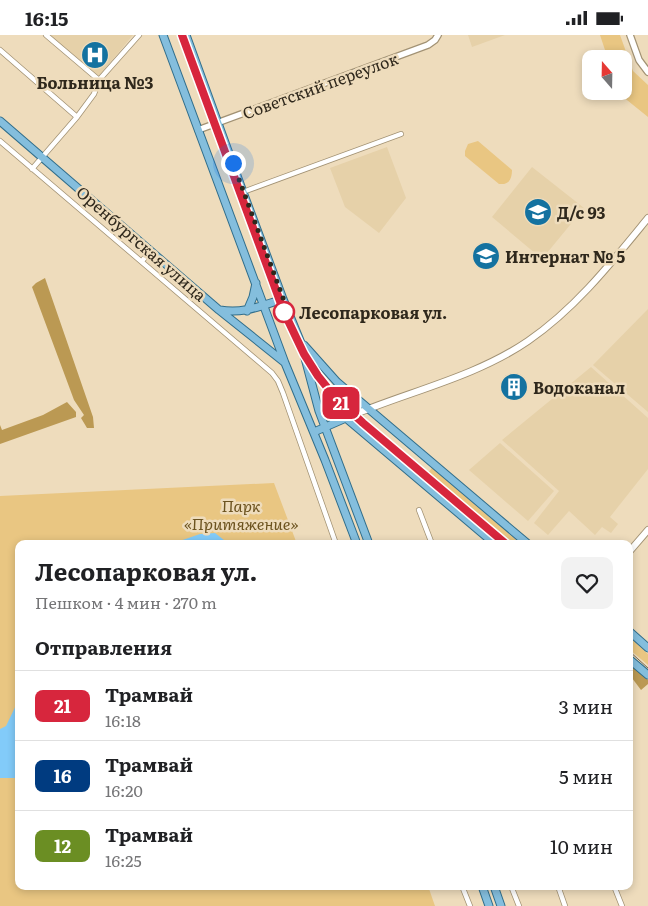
<!DOCTYPE html>
<html lang="ru">
<meta charset="utf-8">
<style>
body{margin:0;font-family:Literata,serif;background:#f2f2f2;color:#202124;height:100vh;display:flex;flex-direction:column;font-size:19px;white-space:nowrap}
*{box-sizing:border-box;margin:0}
p{font-size:16px;color:#757577}
.icon{flex:none;width:28px;height:28px;fill:none;stroke:currentColor;stroke-width:2;stroke-linecap:round;stroke-linejoin:round}
.map{position:relative;flex:1;overflow:hidden}
.side{position:absolute;left:15px;top:505px;width:618px;height:350px;display:flex;flex-direction:column;background:#fff;border-radius:10px;box-shadow:0 2px 8px #0003}
.side>*{flex:none}
.badge{padding:0 10px;border-radius:8px;font-size:18px;line-height:32px}
.needle{width:32px;rotate:340deg}
.tools{position:absolute;left:582px;top:15px;display:grid;gap:10px}
.tools a{display:grid;place-items:center;width:50px;height:50px;border-radius:10px;background:#fff;box-shadow:0 2px 8px #0003;font-size:25px}
.you{position:absolute;width:25px;height:25px;margin:-12px;border:4px solid #fff;border-radius:50%;background:#1a73e8;box-shadow:0 0 0 8px #1a73e833}
.map>.badge{position:absolute;translate:-50% -50%;box-shadow:0 0 0 2px #fff}
h2{padding:0 20px;font-size:19px;line-height:45px}
.round{display:grid;place-items:center;flex:none;width:52px;height:52px;border-radius:10px;background:#f2f2f2}
.overview{display:flex;align-items:center;justify-content:space-between;height:85px;padding:0 20px}
h1{font-size:24px;font-weight:700;line-height:38px}
ul{padding:0;list-style:none}
li{display:flex;align-items:center;gap:15px;height:70px;padding:0 20px;border-top:1px solid #e0e0e0}
li div{flex:1}
li b{display:block;font-size:19px}
li em{font-style:normal}
li .badge{min-width:55px;font-weight:700;text-align:center}
.status{display:flex;justify-content:space-between;align-items:center;height:35px;padding:0 25px;background:#fff;direction:ltr}
.status svg{height:14px;fill:currentColor}
.map>svg:first-child{display:block}
</style>
<div class="status"><b>16:15</b><svg viewBox="0 0 49 12"><path d="M0 12V9h3v3zM5 12V6h3v6zM10 12V3h3v9zM15 12V0h3v12zM26 1h20v11H26zM47 4h2v5h-2z"/></svg></div>
<div class="map">
<svg width="648" height="871" viewBox="0 0 648 871">
<rect width="100%" height="100%" fill="#eedcbc"/>
<path fill="#e6d1a9" d="M50 0H133L99 41Z
M468 0H505L472 12Z
M387 112 406 163 379 198 345 172 330 133Z
M532 132 584 173 542 224 492 182Z
M648 274V377L593 330Z
M591 332 648 383V434L610 482 618 489 611 498 602 492 595 500 569 476 548 500 534 488 559 456 502 405Z
M500 408 554 456 528 486 469 435Z"/>
<path fill="#e9c682" d="M600 0H620L633 36 648 50V82L622 61 620 56H624V24H608Z
M478 106 512 135C512 144 509 150 499 149L465 121V116L468 109Z
M432 433 521 509H507L426 440Z
M274 448 297 509H19V851H428L435 871H0V461Z
M629 602 648 619V630L629 614Z"/>
<path fill="#bb9953" d="M45 243 93 382 94 393H87L81 383 84 380 74 365 32 252 36 248Z
M67 367 76 377V382L0 409V390L2 395 43 380Z
M633 632 648 645V649L641 655 629 639Z"/>
<path fill="#82cbf9" d="M215 498 229 509H171L200 499Z
M19 664V743H0V694L6 691Z"/>
<g fill="none" stroke-linecap="round" stroke-linejoin="round">
<g stroke="#a29274" stroke-width="6">
<path id="minor" d="M46 0 99 45
M0 15 77 82
M0 106 272 338 278 346 283 358 336 509
M32 134 77 82 94 59 99 45 139 0
M243 157 401 99
M142 226 151 215
M419 475 432 509
M462 851 470 871
M511 851 519 871
M558 851 565 871
M614 851 622 871"/>
</g>
<g stroke="#a29274" stroke-width="8">
<path id="tertiary" d="M630 0 639 25 648 37
M198 95 428 10 435 5 438 0"/>
</g>
<g stroke="#a29274" stroke-width="8">
<path id="secondary" d="M346 383C406 357 474 343 528 306 576 273 612 227 648 183
M629 517 648 495"/>
</g>
<g stroke="#316e8b" stroke-width="9">
<path id="primary" d="M163 0 285 328 325 425 357 509
M186 0 243 157 283 264 301 308 319 376 369 509
M0 86 219 275 284 327
M220 275C244 279 260 271 283 264
M247 276 253 262 256 248
M304 310 337 347 528 509
M314 397 346 383 495 509
M629 596 648 613
M629 624 648 640
M482 851 489 871
M494 851 501 871"/>
</g>
<use href="#minor" stroke="#fff" stroke-width="4.5"/>
<use href="#tertiary" stroke="#fff" stroke-width="5.5"/>
<use href="#secondary" stroke="#fff" stroke-width="6"/>
<use href="#primary" stroke="#84bedd" stroke-width="7"/>
<path stroke="#756a56" stroke-width="1" d="M182 0 284 277 304 319 318 341 334 361 363 388 506 509
M629 616 648 633"/>
</g>
<g fill="none" stroke-linecap="round" stroke-linejoin="round">
<g stroke="#fff" stroke-width="11">
<path id="line" d="M182 0 284 277 304 319 318 341 334 361 363 388 506 509"/>
</g>
<use href="#line" stroke="#d7263d" stroke-width="8"/>
<path stroke="#2f281c" stroke-width="5" stroke-dasharray="0 9" d="M233 128 289 279 284 277"/>
</g>
<defs>
<g id="hospital-disc" transform="scale(1.4375)"><circle r="9.5" fill="#1472a0" stroke="#eedcbc"/><path d="M-5-5h3v3.5h4V-5h3V5h-3V1.5h-4V5h-3Z" fill="#fff"/></g>
<g id="school-disc" transform="scale(1.4375)"><circle r="9.5" fill="#1472a0" stroke="#eedcbc"/><path d="M0-5L7-2L0 1L-7-2ZM-4 1L0 2.5L4 1V4Q0 6-4 4Z" fill="#fff"/></g>
<g id="building-disc" transform="scale(1.4375)"><circle r="9.5" fill="#1472a0" stroke="#eedcbc"/><path d="M-4-6H4V6H1V3H-1V6H-4ZM-2.5-4.3h1.7v1.8h-1.7ZM.8-4.3h1.7v1.8H.8ZM-2.5-1h1.7V.8h-1.7ZM.8-1h1.7V.8H.8Z" fill="#fff"/></g>
</defs>
<g fill-rule="evenodd">
<use href="#hospital-disc" x="95" y="20"/>
<use href="#school-disc" x="538" y="177"/>
<use href="#school-disc" x="486" y="221"/>
<use href="#building-disc" x="514" y="352"/>
</g>
<circle fill="#fff" stroke="#d7263d" stroke-width="2.5" cx="284" cy="277" r="10"/>
<g text-anchor="middle" dominant-baseline="central" stroke-width="5" stroke-linejoin="round" paint-order="stroke">
<g font-size="16" font-weight="bold" fill="#2f281c" stroke="#eedcbc" text-anchor="start">
<text x="95" y="47" text-anchor="middle">Больница №3</text>
<text x="557" y="177">Д/с 93</text>
<text x="505" y="221">Интернат № 5</text>
<text x="533" y="352">Водоканал</text>
</g>
<g font-size="16" fill="#2f281c" stroke="#eedcbc">
<text transform="translate(320 50) rotate(-20)">Советский переулок</text>
<text transform="translate(142 208) rotate(41)">Оренбургская улица</text>
</g>
<g font-size="16" font-weight="bold" fill="#2f281c" stroke="#eedcbc" text-anchor="start">
<text x="299" y="277">Лесопарковая ул.</text>
</g>
<g font-size="16" font-style="italic" fill="#6c531f" stroke="#eedcbc">
<text x="241" y="470">Парк<tspan x="241" dy="18">«Притяжение»</tspan></text>
</g>
</g>
</svg>
<div class="tools">
<a><svg class="needle" viewBox="-14 -14 28 28"><path d="M0-13l5 13h-10z" fill="#e53935"/><path d="M0 13l5-13h-10z" fill="#757577"/></svg></a>
</div>
<div class="you" style="left:233px;top:128px"></div>
<b class="badge" style="left:341px;top:368px;background:#d7263d;color:#fff">21</b>
<section class="side">
<div class="overview"><div><h1>Лесопарковая ул.</h1><p>Пешком · 4 мин · 270 m</p></div><a class="round"><svg class="icon" aria-label="heart" viewBox="0 0 24 24"><path d="M12 20l-8-8c-3-5 5-10 8-4 3-6 11-1 8 4z"/></svg></a></div>
<h2>Отправления</h2>
<ul>
<li><span class="badge" style="background:#d7263d;color:#fff">21</span><div><b>Трамвай</b><p>16:18</p></div><em>3 мин</em></li>
<li><span class="badge" style="background:#003b80;color:#fff">16</span><div><b>Трамвай</b><p>16:20</p></div><em>5 мин</em></li>
<li><span class="badge" style="background:#6b8e23;color:#fff">12</span><div><b>Трамвай</b><p>16:25</p></div><em>10 мин</em></li>
</ul>
</section>
</div>
